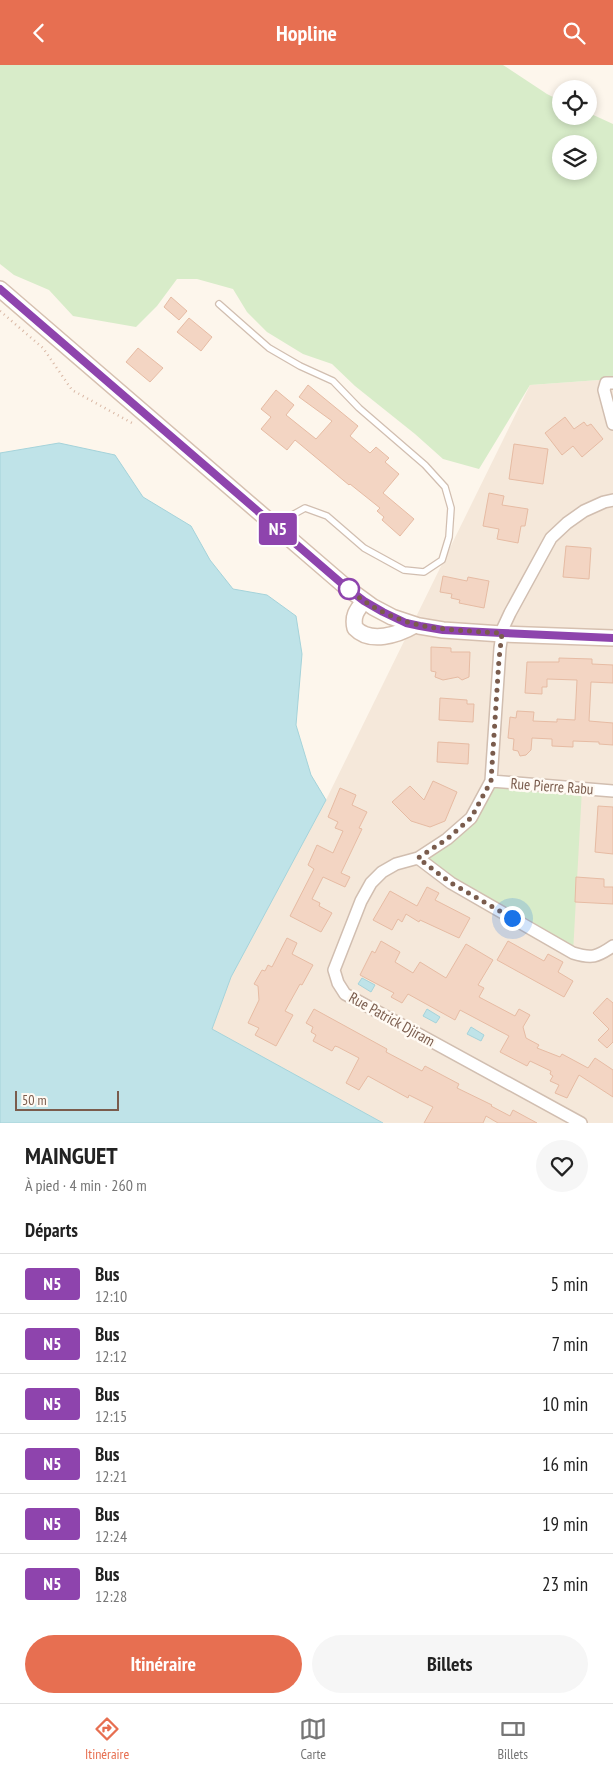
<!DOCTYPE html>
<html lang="fr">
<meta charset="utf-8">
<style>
body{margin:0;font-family:"PT Sans Narrow",sans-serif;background:#f6f6f6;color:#222;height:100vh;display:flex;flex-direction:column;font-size:19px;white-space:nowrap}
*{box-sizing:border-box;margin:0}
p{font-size:16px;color:#767676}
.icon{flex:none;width:28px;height:28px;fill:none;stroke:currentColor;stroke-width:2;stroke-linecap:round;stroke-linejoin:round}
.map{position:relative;height:1058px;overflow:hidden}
.drawer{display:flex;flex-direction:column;background:#fff;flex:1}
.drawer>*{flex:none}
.badge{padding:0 10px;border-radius:4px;font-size:18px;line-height:32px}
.tools{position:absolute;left:552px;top:15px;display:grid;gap:10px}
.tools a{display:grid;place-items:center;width:45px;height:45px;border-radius:50%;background:#fff;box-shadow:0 2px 8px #0003;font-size:25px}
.scale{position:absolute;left:15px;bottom:12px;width:104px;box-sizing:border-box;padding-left:5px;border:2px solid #7a5c4d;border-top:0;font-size:14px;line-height:18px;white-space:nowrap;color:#7a5c4d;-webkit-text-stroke:4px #fffaf3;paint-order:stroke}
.you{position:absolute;width:25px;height:25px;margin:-12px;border:4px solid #fff;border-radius:50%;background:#1a73e8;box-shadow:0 0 0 8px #1a73e833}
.map>.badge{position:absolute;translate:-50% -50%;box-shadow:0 0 0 2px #fff}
h2{padding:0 25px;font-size:19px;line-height:45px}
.round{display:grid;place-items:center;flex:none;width:52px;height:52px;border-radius:26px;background:#f6f6f6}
.overview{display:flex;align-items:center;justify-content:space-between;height:85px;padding:0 25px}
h1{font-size:24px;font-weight:700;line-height:38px}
.primary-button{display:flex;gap:10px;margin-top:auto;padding:10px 25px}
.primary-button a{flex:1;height:58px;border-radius:30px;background:#e76f51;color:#fff;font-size:20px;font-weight:700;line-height:58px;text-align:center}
.primary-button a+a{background:#f6f6f6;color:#222}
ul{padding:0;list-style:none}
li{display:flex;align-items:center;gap:15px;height:60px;padding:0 25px;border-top:1px solid #e0e0e0}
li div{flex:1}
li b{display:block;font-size:19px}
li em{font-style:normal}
li .badge{min-width:55px;font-weight:700;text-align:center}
header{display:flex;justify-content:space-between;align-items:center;height:65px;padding:0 25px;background:#e76f51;color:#fff;font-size:22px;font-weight:700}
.dock{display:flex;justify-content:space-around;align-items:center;height:70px;border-top:1px solid #e0e0e0;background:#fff;font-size:14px;color:#767676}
.dock a{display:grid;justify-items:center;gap:2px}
.dock .selected{color:#e76f51}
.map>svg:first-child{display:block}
</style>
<header><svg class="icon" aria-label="back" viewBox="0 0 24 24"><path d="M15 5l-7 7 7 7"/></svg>Hopline<svg class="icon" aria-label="search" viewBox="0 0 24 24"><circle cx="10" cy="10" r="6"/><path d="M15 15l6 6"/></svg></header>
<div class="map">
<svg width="613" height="1058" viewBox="0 0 613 1058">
<rect width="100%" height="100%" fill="#fdf6ec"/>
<path fill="#f5e8da" d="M613 314V1058H383L212 964 231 912 326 735 530 320Z"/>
<path fill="#d8ecc9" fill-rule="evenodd" d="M0 0H503L547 29 561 36V51H589V48L613 59V314L530 320 479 404 443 394 415 369 355 321 332 299 303 289 267 267 247 247 233 224 197 214H177L157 241 136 262 73 251 49 225 14 210 0 199ZM561 79H589V106H561Z
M491 716 582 724 573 888 418 793 471 753Z"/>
<path fill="#bfe3e8" stroke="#a5d3da" d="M59 378 115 390 143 432 191 461 210 495 233 524 267 530 296 551 302 589 296 660 311 710 326 735 231 912 212 964 383 1058H0V388Z
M362 913 375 920 371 927 358 919Z
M427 944 440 952 436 958 423 951Z
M471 962 484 970 481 976 467 969Z"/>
<path fill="#f3d5c3" stroke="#e6bba3" d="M171 232 187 246 179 255 164 242Z
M189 253 212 272 201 286 177 267Z
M138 283 163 303 150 317 126 297Z
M308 320 358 361 350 371 370 388 376 382 389 393 385 397 399 409 383 428 414 454 400 471 382 455 384 452 377 446 380 443 350 419 349 420 295 375 287 385 261 364 271 352 261 344 276 325 294 340 286 350 316 374 332 356 299 332Z
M565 352 574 364 584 357 587 361 591 359 603 374 582 392 573 381 562 390 545 368Z
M514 379 548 384 543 419 509 414Z
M489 428 504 431 502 440 528 444 525 461H521L518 478 497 474 499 464 483 461Z
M566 481 591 483 589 514 563 512Z
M443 511 467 516 468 512 489 516 484 543 459 538 460 535 451 533 452 529 440 527Z
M431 582 451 583V587H470L469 612 462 615 458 612 443 615 435 612 436 607 431 606Z
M559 593 592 594V599L613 600V618L591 617 589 656 613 658V680L599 679V677L573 676V682L552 681V674L532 673 531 685 526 690 520 691 518 686 513 685 514 674 508 673 510 652 516 653 517 646 534 647 533 656 557 657V654L575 655 577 615 547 614V622H542V629L525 628 527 597H559Z
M440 633 467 635V639H474L473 657 439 655Z
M438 677 469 679 468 699 437 697Z
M433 716 457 727 445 756 430 762 411 756 392 737 410 721 424 735Z
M340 723 356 730 352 740 367 747 359 763 362 764 341 808 350 812 345 822 323 812 312 834 320 838 319 841 332 848 321 867 290 851 314 804 308 800 317 780 333 788 343 766 335 763 338 757 328 752Z
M598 741 613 742V789L595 787Z
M576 812 604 814V822H613V839L575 837Z
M427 822 439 828 435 835 470 853 459 873 420 855 419 857 406 849 402 857 398 854 392 865 373 855 390 826 417 841Z
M287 873 297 878 292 889 313 900 302 920 300 919 285 946 293 950 276 981 255 970 259 963 248 958 259 935 258 921 254 919 262 905 265 906 268 900 272 902Z
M381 876 400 887 395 897 413 908 420 897 446 913 466 879 493 895 478 920 484 923 479 932 515 951 519 944 530 950 523 962 526 973 539 980 537 983 560 992 562 989 588 1003 595 993 613 1005V1032L579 1010 567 1033 555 1028 559 1020 550 1016 553 1011 550 1009 551 1006 530 996 527 1001 500 987 509 971 460 945 455 955 408 929 402 938 391 932 394 928 360 910 372 886 375 888Z
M508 876 544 896 548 889 563 897 558 907 573 916 564 932 497 895Z
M607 933 613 938V977L607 983 598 975 609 964 593 948Z
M314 944 387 984 386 987 422 1006 425 1001 459 1019 457 1023 492 1040 491 1041 510 1051 513 1045 537 1058H498L486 1051 483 1058H424L433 1042 409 1030 408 1033 368 1011 359 1025 346 1018 359 993 338 982 335 981 332 986 313 976 316 970 311 967 313 962 306 958Z"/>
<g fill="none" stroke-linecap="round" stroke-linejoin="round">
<g stroke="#d1beb0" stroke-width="8">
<path id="service" d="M219 239 269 283 300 301 333 316 359 343 425 400 445 422 451 443 449 472 442 495 424 507 404 505 364 483 327 451 305 443 276 459"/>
</g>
<g stroke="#d1beb0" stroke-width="14">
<path id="minor" d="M613 318H606L604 325 613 359
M491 716 613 726
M418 793 451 818 573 888C592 894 597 892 613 881
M581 1058 345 929 338 918 334 905 361 836 371 818 382 807 396 799 418 793 447 774 471 753 491 716 500 583 503 563 510 548 551 473 567 458 584 446 604 437 613 435"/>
</g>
<g stroke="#d6c0b0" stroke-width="18">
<path id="secondary" d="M0 224 347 523 373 542 392 552 419 561 443 565 502 569 613 573
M364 536C357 545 352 551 355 563 370 579 398 570 415 560"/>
</g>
<path stroke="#d9b8a5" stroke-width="2.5" stroke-dasharray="1 4" stroke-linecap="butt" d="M0 246 43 283 72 325 132 358"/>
<use href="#service" stroke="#fff" stroke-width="5.5"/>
<use href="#minor" stroke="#fff" stroke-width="11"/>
<use href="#secondary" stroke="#fff" stroke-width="15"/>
</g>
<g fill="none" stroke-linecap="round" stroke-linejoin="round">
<g stroke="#fff" stroke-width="11">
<path id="line" d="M0 224 347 523 364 536 383 547 406 558 420 561 443 565 502 568 613 573"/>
</g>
<use href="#line" stroke="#8e44ad" stroke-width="8"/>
<path stroke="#7a5c4d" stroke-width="5" stroke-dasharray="0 9" d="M349 524 347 523C398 566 439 564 502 568L499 594 491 716 471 753 447 774 418 793 451 818 512 853"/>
</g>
<circle fill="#fff" stroke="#8e44ad" stroke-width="2.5" cx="349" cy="524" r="10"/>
<g text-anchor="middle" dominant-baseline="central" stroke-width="5" stroke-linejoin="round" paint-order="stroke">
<g font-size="15" fill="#7a5c4d" stroke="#fffaf3">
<text transform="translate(552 721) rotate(4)">Rue Pierre Rabu</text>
<text transform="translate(392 954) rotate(29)">Rue Patrick Djiram</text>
</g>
</g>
</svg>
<div class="tools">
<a><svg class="icon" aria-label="locate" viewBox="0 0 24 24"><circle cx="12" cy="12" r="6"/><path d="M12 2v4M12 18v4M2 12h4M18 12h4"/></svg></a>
<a><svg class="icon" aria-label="layers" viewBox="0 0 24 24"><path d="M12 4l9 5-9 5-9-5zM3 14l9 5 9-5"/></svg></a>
</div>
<div class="scale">50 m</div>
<div class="you" style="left:512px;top:853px"></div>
<b class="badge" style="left:278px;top:464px;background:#8e44ad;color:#fff">N5</b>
</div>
<section class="drawer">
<div class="overview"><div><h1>MAINGUET</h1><p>À pied · 4 min · 260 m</p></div><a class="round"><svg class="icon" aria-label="heart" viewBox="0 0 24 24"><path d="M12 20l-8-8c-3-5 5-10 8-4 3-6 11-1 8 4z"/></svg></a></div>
<h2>Départs</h2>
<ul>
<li><span class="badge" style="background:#8e44ad;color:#fff">N5</span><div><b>Bus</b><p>12:10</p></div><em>5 min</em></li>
<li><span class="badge" style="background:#8e44ad;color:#fff">N5</span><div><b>Bus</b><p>12:12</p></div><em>7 min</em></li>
<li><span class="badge" style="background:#8e44ad;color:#fff">N5</span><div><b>Bus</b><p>12:15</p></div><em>10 min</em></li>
<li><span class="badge" style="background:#8e44ad;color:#fff">N5</span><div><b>Bus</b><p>12:21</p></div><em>16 min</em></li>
<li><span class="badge" style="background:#8e44ad;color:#fff">N5</span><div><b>Bus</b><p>12:24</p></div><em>19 min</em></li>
<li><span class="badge" style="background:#8e44ad;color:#fff">N5</span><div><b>Bus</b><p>12:28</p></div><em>23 min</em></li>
</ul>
<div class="primary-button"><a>Itinéraire</a><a>Billets</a></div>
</section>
<nav class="dock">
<a class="selected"><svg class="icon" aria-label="directions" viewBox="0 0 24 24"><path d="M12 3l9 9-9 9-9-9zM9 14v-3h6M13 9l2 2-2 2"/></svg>Itinéraire</a>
<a><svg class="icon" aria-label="map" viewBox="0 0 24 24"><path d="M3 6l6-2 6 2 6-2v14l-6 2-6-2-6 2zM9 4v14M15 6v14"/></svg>Carte</a>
<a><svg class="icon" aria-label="tickets" viewBox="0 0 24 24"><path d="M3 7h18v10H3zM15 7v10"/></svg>Billets</a>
</nav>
